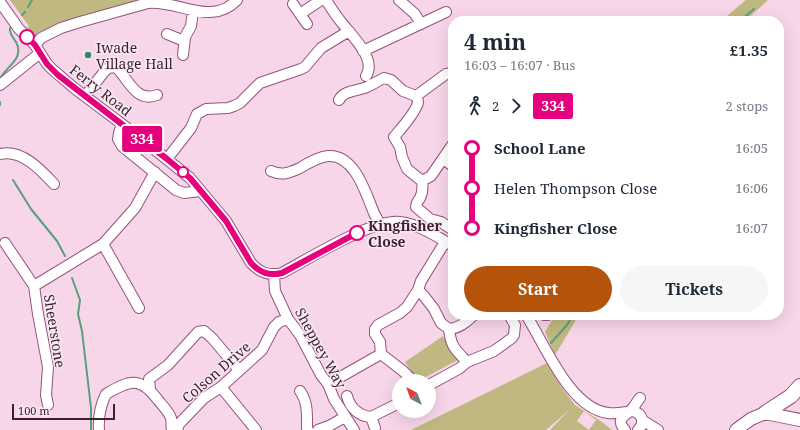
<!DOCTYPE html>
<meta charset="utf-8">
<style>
body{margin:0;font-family:"Noto Serif",serif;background:#f6f6f7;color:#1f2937;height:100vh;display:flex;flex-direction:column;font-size:15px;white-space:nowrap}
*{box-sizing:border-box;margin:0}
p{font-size:13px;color:#747a83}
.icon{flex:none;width:22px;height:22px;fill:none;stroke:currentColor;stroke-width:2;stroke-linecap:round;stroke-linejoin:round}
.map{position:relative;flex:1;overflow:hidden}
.sheet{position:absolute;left:448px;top:16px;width:336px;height:304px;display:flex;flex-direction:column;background:#fff;border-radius:16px;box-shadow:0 4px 16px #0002}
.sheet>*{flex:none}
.badge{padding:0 8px;border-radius:3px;font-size:14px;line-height:26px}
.needle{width:26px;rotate:319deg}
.fabs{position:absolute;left:392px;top:374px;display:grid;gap:8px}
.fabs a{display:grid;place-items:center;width:44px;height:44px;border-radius:50%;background:#fff;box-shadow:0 4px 16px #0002;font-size:20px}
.scale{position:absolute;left:12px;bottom:10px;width:103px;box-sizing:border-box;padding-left:4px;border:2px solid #3d1f32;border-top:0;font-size:11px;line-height:14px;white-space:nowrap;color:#3d1f32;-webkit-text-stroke:3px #f9e9f2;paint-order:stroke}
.map>.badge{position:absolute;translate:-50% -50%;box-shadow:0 0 0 2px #fff}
.legs{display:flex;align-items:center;gap:6px;height:44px;padding:0 16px;font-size:13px}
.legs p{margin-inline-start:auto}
.summary{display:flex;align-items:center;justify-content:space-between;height:68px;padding:0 16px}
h1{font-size:22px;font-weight:700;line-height:30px}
.action{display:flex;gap:8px;margin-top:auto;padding:8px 16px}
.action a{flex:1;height:46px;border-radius:24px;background:#b45309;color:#fff;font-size:16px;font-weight:700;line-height:46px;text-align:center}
.action a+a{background:#f6f6f7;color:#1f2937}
ul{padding:0 16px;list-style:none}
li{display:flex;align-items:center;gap:14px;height:40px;font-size:15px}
li i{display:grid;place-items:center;width:6px;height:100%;margin:0 5px;background:currentColor}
li i::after{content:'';width:10px;height:10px;margin:-5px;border:3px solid;border-radius:50%;background:#fff}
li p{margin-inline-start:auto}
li:first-child i{background:linear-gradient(#0000 50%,currentColor 0)}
li:last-child i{background:linear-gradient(currentColor 50%,#0000 0)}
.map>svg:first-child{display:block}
</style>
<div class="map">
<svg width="800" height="430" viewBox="0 0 800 430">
<rect width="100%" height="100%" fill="#f7d6e9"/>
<path fill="#bfb881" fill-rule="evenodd" d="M10 0H139L133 4 33 39 27 28 29 26Z
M746 0H768L745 21H721Z
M555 315H579L555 355 545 332Z
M443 336 458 360 418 381 405 362Z
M547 363 560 385 575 405 602 422 612 430H550L569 410 546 430H411ZM584 411 596 420 589 430 577 421Z"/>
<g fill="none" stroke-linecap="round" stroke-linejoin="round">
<path stroke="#589f7d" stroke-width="2" d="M28 7 32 0
M22 15 25 12
M740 21 754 9
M0 79C6 66 25 59 16 42 13 37 9 34 10 28
M0 102V105
M13 180 31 209 57 241 65 256
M72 278 80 300 78 314 82 331 91 408V430
M551 343 567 325 573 315"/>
<g stroke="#96517e" stroke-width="12">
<path id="minor" d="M326 0C331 8 336 16 342 23 352 36 377 59 366 76
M399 0 415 14 421 24
M0 2 19 29 35 45 47 64 52 69 74 88 143 140 190 178 226 221 251 263C260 273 269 276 282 273 308 259 374 218 400 222 418 224 438 237 453 246
M293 4 307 24
M300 14 321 0
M167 34 184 41
M35 45 41 38 61 28 80 22 148 3C179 0 211 27 237 0
M363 51 446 12
M183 55 185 37 191 26 193 11
M0 85 40 53
M85 96 104 72 108 68 116 67C129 80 136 103 157 95
M339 100C344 90 358 91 367 87 373 84 378 81 384 78L391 80 403 91 416 96
M122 124 119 133 118 139 122 146 176 190 184 193 200 191
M453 144 431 176 422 181C423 187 423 192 420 198 418 202 416 202 416 207L430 219 441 222 453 230
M0 154C22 149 41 170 54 184
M167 159 191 128 197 114 206 109 228 108 234 106 240 103 260 83 301 69 305 67 321 48 349 31
M443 159 453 166
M271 171C282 176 289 173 300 168 308 163 319 157 328 156 355 154 366 194 374 213 375 216 378 220 380 224
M422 181 407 169 402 157 400 147 394 137C400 130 417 111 418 102 418 100 417 98 416 96L446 74 453 73
M5 243 34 286 38 314 48 367 46 395 48 405
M103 244 139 308
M274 275 275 291 288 319 300 335 321 375 328 384 334 399 354 430
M34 286 103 244 135 208 155 172
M418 290 424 296 434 309 441 323 449 329C451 347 455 349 467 362
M526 315C545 344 569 408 608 413 615 414 625 412 632 411 642 413 646 422 638 430
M544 315H548
M449 329C460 328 466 322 474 315
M413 381 403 371 381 354 380 342 375 334V329L378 325 400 313 407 307 418 290 421 281 445 242
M328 384 381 354
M429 385 460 368 467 362 494 351 512 338 514 335 515 325 509 315
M221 387 256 430
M150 389 149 379 168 365 198 332 204 331 212 338 239 370
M300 391C308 402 307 415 307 428L308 430
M347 396C350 408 359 416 371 417L375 428
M371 417 399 403
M642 420 658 430
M99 430C98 416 100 406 106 394 130 380 140 376 158 400 162 405 169 412 171 418 172 421 171 426 172 430
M177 430 179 424 204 398 221 387 262 350 274 327 279 322 288 319
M318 430 329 426 345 417
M625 430C615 419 625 416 632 409 635 406 637 401 640 398"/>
</g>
<g stroke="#96517e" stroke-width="14">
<path id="major" d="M736 430 751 419 765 413 800 420"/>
</g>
<g stroke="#96517e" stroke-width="16">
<path id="highway" d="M765 413 791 396 800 386"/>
</g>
<use href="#minor" stroke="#fff" stroke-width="10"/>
<use href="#major" stroke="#fff" stroke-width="12"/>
<use href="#highway" stroke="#fff" stroke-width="14"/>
</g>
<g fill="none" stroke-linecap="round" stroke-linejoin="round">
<g stroke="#fff" stroke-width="9">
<path id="line-1" d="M27 37 35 45 47 64 58 75 167 159 190 178 226 221 251 263C260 273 269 276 282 273L357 233"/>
</g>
<use href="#line-1" stroke="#e6007e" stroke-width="6"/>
</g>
<g fill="#fff" stroke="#e6007e" stroke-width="2">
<circle cx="27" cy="37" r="7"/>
<circle cx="183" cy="172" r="5"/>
<circle cx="357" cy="233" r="7"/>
</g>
<circle fill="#2b8a62" stroke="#f9e9f2" stroke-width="1.5" cx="88" cy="55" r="4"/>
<g text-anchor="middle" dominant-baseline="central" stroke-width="3" stroke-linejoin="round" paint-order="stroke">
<g font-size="14" fill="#3d1f32" stroke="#f9e9f2" text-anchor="start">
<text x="96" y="47">Iwade<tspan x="96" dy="16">Village Hall</tspan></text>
</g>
<g font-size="14" fill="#3d1f32" stroke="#f9e9f2">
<text transform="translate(101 90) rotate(38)">Ferry Road</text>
<text transform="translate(55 331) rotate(81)">Sheerstone</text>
<text transform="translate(321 348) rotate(61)">Sheppey Way</text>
<text transform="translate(216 372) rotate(-41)">Colson Drive</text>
</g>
<g font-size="14" font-weight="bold" fill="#3d1f32" stroke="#f9e9f2" text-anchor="start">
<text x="368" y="225">Kingfisher<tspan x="368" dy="16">Close</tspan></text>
</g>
</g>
</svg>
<div class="fabs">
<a><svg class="needle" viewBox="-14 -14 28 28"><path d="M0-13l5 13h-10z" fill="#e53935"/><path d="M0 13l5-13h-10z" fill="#747a83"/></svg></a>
</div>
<div class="scale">100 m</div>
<b class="badge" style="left:142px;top:139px;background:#e6007e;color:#fff">334</b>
<section class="sheet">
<div class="summary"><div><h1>4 min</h1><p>16:03 – 16:07 · Bus</p></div><b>£1.35</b></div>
<div class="legs"><svg class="icon" aria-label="walk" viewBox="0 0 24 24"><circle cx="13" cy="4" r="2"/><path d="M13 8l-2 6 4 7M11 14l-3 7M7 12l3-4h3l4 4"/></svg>2<svg class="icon" aria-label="forward" viewBox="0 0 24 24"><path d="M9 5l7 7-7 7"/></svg><b class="badge" style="background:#e6007e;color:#fff">334</b><p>2 stops</p></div>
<ul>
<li><i style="color:#e6007e"></i><b>School Lane</b><p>16:05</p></li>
<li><i style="color:#e6007e"></i><span>Helen Thompson Close</span><p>16:06</p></li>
<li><i style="color:#e6007e"></i><b>Kingfisher Close</b><p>16:07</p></li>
</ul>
<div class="action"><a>Start</a><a>Tickets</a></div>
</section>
</div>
